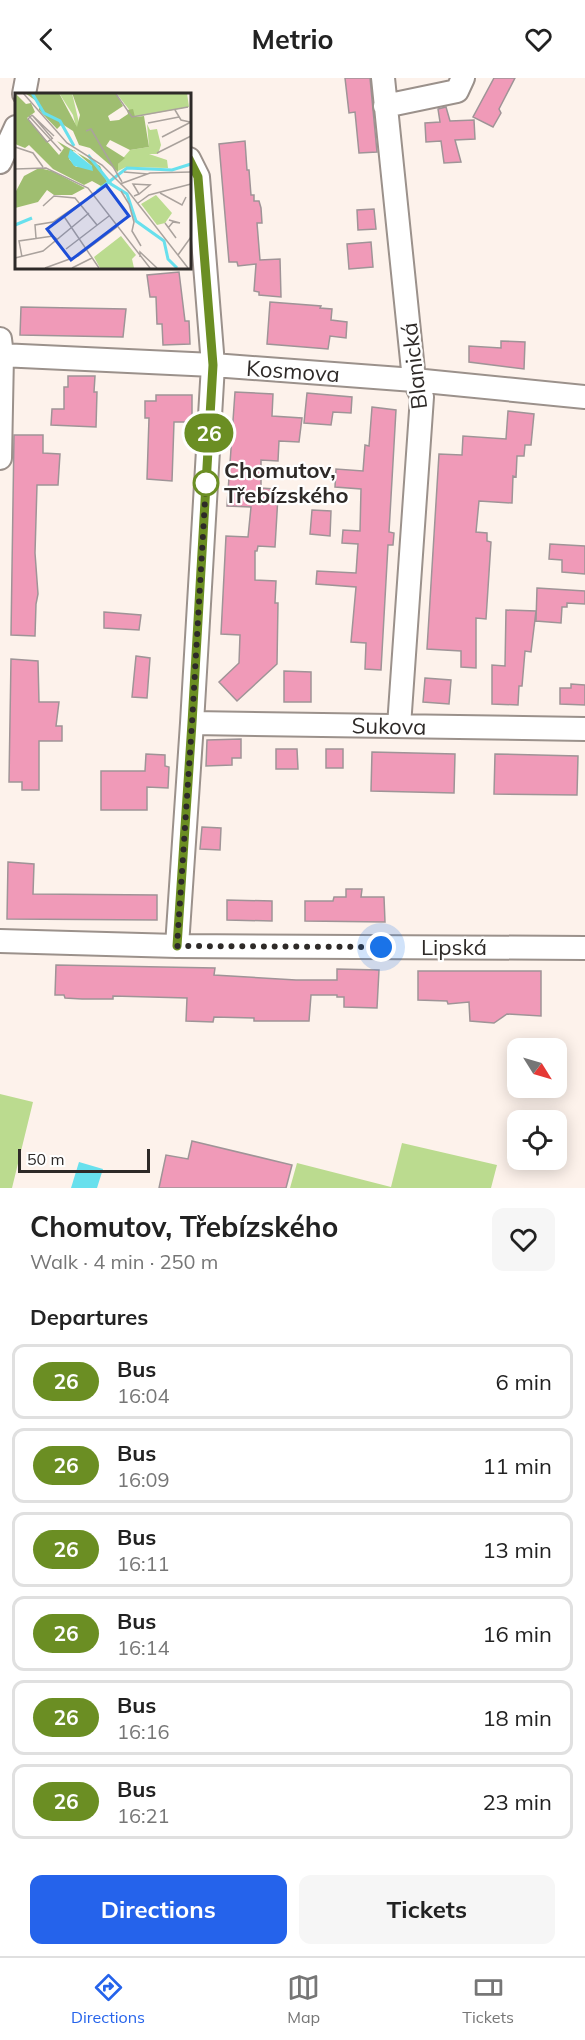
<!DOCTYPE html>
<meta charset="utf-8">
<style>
body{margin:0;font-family:Mulish,sans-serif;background:#f6f6f6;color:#222;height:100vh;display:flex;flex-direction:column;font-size:22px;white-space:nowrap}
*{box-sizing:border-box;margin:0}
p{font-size:20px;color:#767676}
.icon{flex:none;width:33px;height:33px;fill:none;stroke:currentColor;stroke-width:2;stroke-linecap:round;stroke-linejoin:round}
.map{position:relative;height:1110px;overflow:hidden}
.details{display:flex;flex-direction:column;background:#fff;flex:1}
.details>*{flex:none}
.badge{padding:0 12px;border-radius:20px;font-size:21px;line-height:39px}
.needle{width:39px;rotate:127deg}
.controls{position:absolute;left:507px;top:960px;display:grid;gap:12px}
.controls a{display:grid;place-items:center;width:60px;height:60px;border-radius:12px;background:#fff;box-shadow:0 3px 15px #0003;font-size:30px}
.scale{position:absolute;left:18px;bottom:15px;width:132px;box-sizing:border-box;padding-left:6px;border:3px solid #2e2a28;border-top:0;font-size:16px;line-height:21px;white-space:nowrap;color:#2e2a28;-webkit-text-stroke:4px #fff;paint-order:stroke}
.you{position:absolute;width:30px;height:30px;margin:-15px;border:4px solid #fff;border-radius:50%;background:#1a73e8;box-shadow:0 0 0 9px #1a73e833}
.map>.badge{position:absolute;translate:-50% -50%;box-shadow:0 0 0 3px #fff}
h2{padding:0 30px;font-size:22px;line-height:54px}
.round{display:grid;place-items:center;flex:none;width:63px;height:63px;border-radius:12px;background:#f6f6f6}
.head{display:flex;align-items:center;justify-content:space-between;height:102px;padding:0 30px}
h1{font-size:28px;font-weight:700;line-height:45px}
.action{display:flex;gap:12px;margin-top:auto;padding:12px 30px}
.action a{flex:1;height:69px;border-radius:12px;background:#2563eb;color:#fff;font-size:24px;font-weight:700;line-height:69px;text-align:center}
.action a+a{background:#f6f6f6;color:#222}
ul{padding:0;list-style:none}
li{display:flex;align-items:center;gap:18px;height:75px;margin:0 12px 9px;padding:0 18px;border:3px solid #e0e0e0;border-radius:12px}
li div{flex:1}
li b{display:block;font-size:22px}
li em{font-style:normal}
li .badge{min-width:66px;font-weight:700;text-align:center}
header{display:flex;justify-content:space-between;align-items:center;height:78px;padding:0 30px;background:#fff;font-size:27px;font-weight:700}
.tabs{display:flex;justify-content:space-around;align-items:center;height:84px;border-top:2px solid #e0e0e0;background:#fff;font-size:16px;color:#767676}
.tabs a{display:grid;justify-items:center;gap:3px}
.tabs .selected{color:#2563eb}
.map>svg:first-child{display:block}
</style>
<header><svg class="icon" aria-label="back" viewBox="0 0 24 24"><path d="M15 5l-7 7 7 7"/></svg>Metrio<svg class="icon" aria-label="heart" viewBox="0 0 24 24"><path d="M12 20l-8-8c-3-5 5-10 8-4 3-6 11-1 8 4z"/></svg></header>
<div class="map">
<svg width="585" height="1110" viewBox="0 0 585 1110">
<rect width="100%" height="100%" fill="#fdf2eb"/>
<path fill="#bbdb8f" d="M0 1016 33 1024 12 1110H0Z
M402 1065 497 1087 491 1110H290L297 1085 391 1109Z"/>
<path fill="#68e0ed" d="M79 1084 103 1091 97 1110H71Z"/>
<path fill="#f09ab8" stroke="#9f9497" stroke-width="1.5" d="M345 0H370L377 74 359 75 355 34 349 35Z
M494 0H515L499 31 501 35 493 49 473 39Z
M446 29 450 43 474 42 475 61 455 62 461 84 444 85 441 63 426 64 425 45 440 44 438 31Z
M245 63 247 92H249L251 117H254V123H259L261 130 262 145H257L260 182 280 181 281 219 259 217V214L254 213 256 186 238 188 237 184H229L219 66Z
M374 131 376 151 358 152 357 132Z
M371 164 373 189 349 191 347 166Z
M179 194 185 243H189L190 266 163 267 162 246H157L156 219H150L147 197Z
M270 224 321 228 320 230 332 231 331 242 347 244 346 260 330 258 328 271 267 266Z
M21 229 126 231 123 259 20 257Z
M501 263 525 264 524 291 469 284V268L501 270Z
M68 298H95L94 314H97L96 349 51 347 52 331H64V309H68Z
M235 314 273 316 272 338 302 340 299 364 279 363 278 383 261 382V410L274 411V418H278L275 469 258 468 257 473H255V502L276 503 275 525H278L277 586 237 623 219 604 239 585 240 557 221 556 226 458 248 459 251 429 227 428Z
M307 315 352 319 351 335 333 334 331 347 304 345Z
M156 317H192V344H174L172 403 147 401 149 340H145V323H156Z
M372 329 396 332 389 454 394 455 393 467H388L381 592 365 591 366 565 351 564 356 509 316 506 317 493 356 495 358 466 342 465 343 452 360 453 361 411 335 409 336 391 363 393 365 367 369 368Z
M508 333 534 336 531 367H525L524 378H517L516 399 513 398 512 425 479 423 476 454 487 455V463L491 464 486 541 476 540V590L461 589V573L427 571 439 376 462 377 463 358 506 361Z
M14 357H43V375L60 376 58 407H37L35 475 38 516 36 526 35 558 11 557Z
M312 432 331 433 330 458 310 456Z
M550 466 585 468V496L562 494V482L549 481Z
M537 510 585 513V526L567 525V529H562L561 545 536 543Z
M506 532 536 533 531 574 525 573 522 608H519L518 627 492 626V587L505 588Z
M104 534 141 537 139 552 104 550Z
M136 578 150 580 147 620 132 619Z
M11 581 38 583 39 624H59L56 648H62V663H39V712H22V704H9Z
M284 593 311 594V624H284Z
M425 600 451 602 449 626 423 624Z
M571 606 585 607V627L560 626V610H571Z
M241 661V680H232V687L206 688 207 662Z
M276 671H297L298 691H276Z
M326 671H343V690H326Z
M372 674 455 676 454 715 371 713Z
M146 676 165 677V688L169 689 168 710 147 709V732H101V693H145Z
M495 676 578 678 577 717 494 716Z
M202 749 221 750 220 772 200 771Z
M8 784 34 786 33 816 157 817V842L7 841Z
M346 811H362L361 819H384L385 844 305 843V823H333L334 819H346Z
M227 822 272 823V843L227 842Z
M56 887 215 890 214 897 296 902H337V891L379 892 377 930 344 929V919H337V917H311L309 943H254V940L214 939 213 944 186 943 187 920 113 918V921H82L65 920 64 917H55Z
M418 893H541V938L507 936 494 945 470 943 469 924 448 926 447 923 418 922Z
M192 1063 292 1087 286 1110H159L166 1077 188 1081Z"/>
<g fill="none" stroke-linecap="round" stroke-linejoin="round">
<g stroke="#9b918b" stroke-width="26">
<path id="minor" d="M383 0 414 302 422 319 399 648
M24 16 27 0
M385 28 457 13 463 0
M0 84 16 49
M0 261 2 277 0 380
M0 277 213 287 414 302 585 319
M192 645 585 651
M0 863 177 868 585 870
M177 868 192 645 213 287 198 99 189 81"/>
</g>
<use href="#minor" stroke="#fff" stroke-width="22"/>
</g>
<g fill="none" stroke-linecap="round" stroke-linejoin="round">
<g stroke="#fff" stroke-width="14">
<path id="line" d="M177 868 192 645 213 287 198 99 189 81"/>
</g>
<use href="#line" stroke="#6b8e23" stroke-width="9"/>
<path stroke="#2e2a28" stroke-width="6" stroke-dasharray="0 10.8" d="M206 405 192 645 177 868 381 869"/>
</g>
<circle fill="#fff" stroke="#6b8e23" stroke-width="3" cx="206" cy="405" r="12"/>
<g text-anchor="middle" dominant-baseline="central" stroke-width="4.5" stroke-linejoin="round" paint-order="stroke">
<g font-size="22" fill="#2e2a28" stroke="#fff">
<text transform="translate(414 288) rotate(-97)">Blanická</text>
<text transform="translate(293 293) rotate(4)">Kosmova</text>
<text transform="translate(389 648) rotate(1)">Sukova</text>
<text x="454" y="869">Lipská</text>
</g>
<g font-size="22" font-weight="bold" fill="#2e2a28" stroke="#fff" text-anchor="start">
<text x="224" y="392">Chomutov,<tspan x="224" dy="25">Třebízského</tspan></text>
</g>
</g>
<g transform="translate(15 15)">
<rect width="176" height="176" fill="#fdf2eb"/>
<path d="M44 0H57L65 34H61L58 22ZM101 0H172L174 14 120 24ZM132 31 135 37 142 36 146 52 143 61H134L152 67 153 75 111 74 103 78V71L115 57 134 54ZM141 102 157 120 150 130 142 132 126 111ZM106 143 121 162 117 166 119 175H85L79 164Z" fill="#bbdb8f"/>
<path d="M0 0 11 11 16 10 20 19 12 25 44 62 49 55 42 48 85 73 92 89 86 93 77 88 69 92 38 76 14 52 10 55 0 51ZM59 57 77 73 61 74 54 66ZM10 0H44L62 34 65 22 57 0H101L108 13 93 23 95 28 104 27 113 21 112 17 118 16 120 24 129 23 134 54 115 57 95 47 91 53 110 65 103 71V79L75 55 64 52 58 38 47 31 42 36 24 17V10ZM24 75 37 78 70 95 57 102H39L32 97 23 109 0 115V100L9 83Z" fill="#9fbe70" fill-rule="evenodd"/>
<path d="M55 56 77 73 78 78 59 73 53 64Z" fill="#68e0ed"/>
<path fill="none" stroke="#68e0ed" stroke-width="3" d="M17 0 29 20 45 28 59 53M73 62 96 91 112 101 121 128 149 148 153 166 162 175M82 98 112 75 157 77 176 71M0 132 17 125"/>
<path fill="none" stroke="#aaa29d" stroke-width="1.5" d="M8 0 52 50 87 72 113 98 173 175M101 1 117 24 173 14M160 17 166 27 175 29M17 22 13 26 32 49 38 45M14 23 46 58M133 30 164 24M71 38 76 36 107 89M147 44 176 29M37 45 17 22 39 43M0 54 18 60 28 74M142 60 176 43M0 76 31 75 73 95 135 175M109 79 133 81M105 91 135 80 176 79M106 98 114 111 119 129 117 138 126 153M145 100 167 112 171 104M119 103 124 101 135 92 118 91 124 101M123 110 134 102 176 91M28 113 39 103 60 105 82 132M48 122 84 175M150 130 161 145M153 135 158 129 165 130 154 127M21 145 20 132 38 129 66 110M51 156 94 123M163 162 176 144M7 164 4 148 38 143 42 146M125 164V159L142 175M0 165 28 158 74 120M30 175 63 163 102 134M57 175 77 165"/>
<path fill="#1d4ed8" fill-opacity="0.15" stroke="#1d4ed8" stroke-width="3" d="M91 92 114 123 56 167 32 136Z"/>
<rect width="176" height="176" fill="none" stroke="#2e2a28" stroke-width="3"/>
</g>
</svg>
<div class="controls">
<a><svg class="needle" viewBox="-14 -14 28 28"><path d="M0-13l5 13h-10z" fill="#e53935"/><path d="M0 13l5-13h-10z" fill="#767676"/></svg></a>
<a><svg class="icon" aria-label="locate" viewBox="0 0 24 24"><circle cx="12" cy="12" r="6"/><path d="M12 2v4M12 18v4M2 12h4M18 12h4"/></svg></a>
</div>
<div class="scale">50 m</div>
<div class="you" style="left:381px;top:869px"></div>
<b class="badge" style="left:209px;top:355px;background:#6b8e23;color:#fff">26</b>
</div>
<section class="details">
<div class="head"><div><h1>Chomutov, Třebízského</h1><p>Walk · 4 min · 250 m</p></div><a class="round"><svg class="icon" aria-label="heart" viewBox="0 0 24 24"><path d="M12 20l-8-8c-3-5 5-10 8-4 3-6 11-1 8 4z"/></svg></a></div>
<h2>Departures</h2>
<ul>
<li><span class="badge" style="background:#6b8e23;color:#fff">26</span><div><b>Bus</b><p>16:04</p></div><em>6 min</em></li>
<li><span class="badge" style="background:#6b8e23;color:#fff">26</span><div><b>Bus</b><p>16:09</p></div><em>11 min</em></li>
<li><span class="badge" style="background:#6b8e23;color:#fff">26</span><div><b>Bus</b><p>16:11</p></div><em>13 min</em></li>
<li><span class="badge" style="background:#6b8e23;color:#fff">26</span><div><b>Bus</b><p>16:14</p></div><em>16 min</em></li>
<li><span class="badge" style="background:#6b8e23;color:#fff">26</span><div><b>Bus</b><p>16:16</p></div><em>18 min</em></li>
<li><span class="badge" style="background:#6b8e23;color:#fff">26</span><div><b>Bus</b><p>16:21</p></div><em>23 min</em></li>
</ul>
<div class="action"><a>Directions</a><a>Tickets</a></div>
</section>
<nav class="tabs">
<a class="selected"><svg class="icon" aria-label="directions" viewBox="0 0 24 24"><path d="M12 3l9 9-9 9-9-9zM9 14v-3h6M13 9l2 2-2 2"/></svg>Directions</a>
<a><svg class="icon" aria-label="map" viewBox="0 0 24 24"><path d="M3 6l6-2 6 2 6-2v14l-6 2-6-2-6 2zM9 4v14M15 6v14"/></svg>Map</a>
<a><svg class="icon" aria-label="tickets" viewBox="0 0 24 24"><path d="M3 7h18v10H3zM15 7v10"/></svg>Tickets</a>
</nav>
